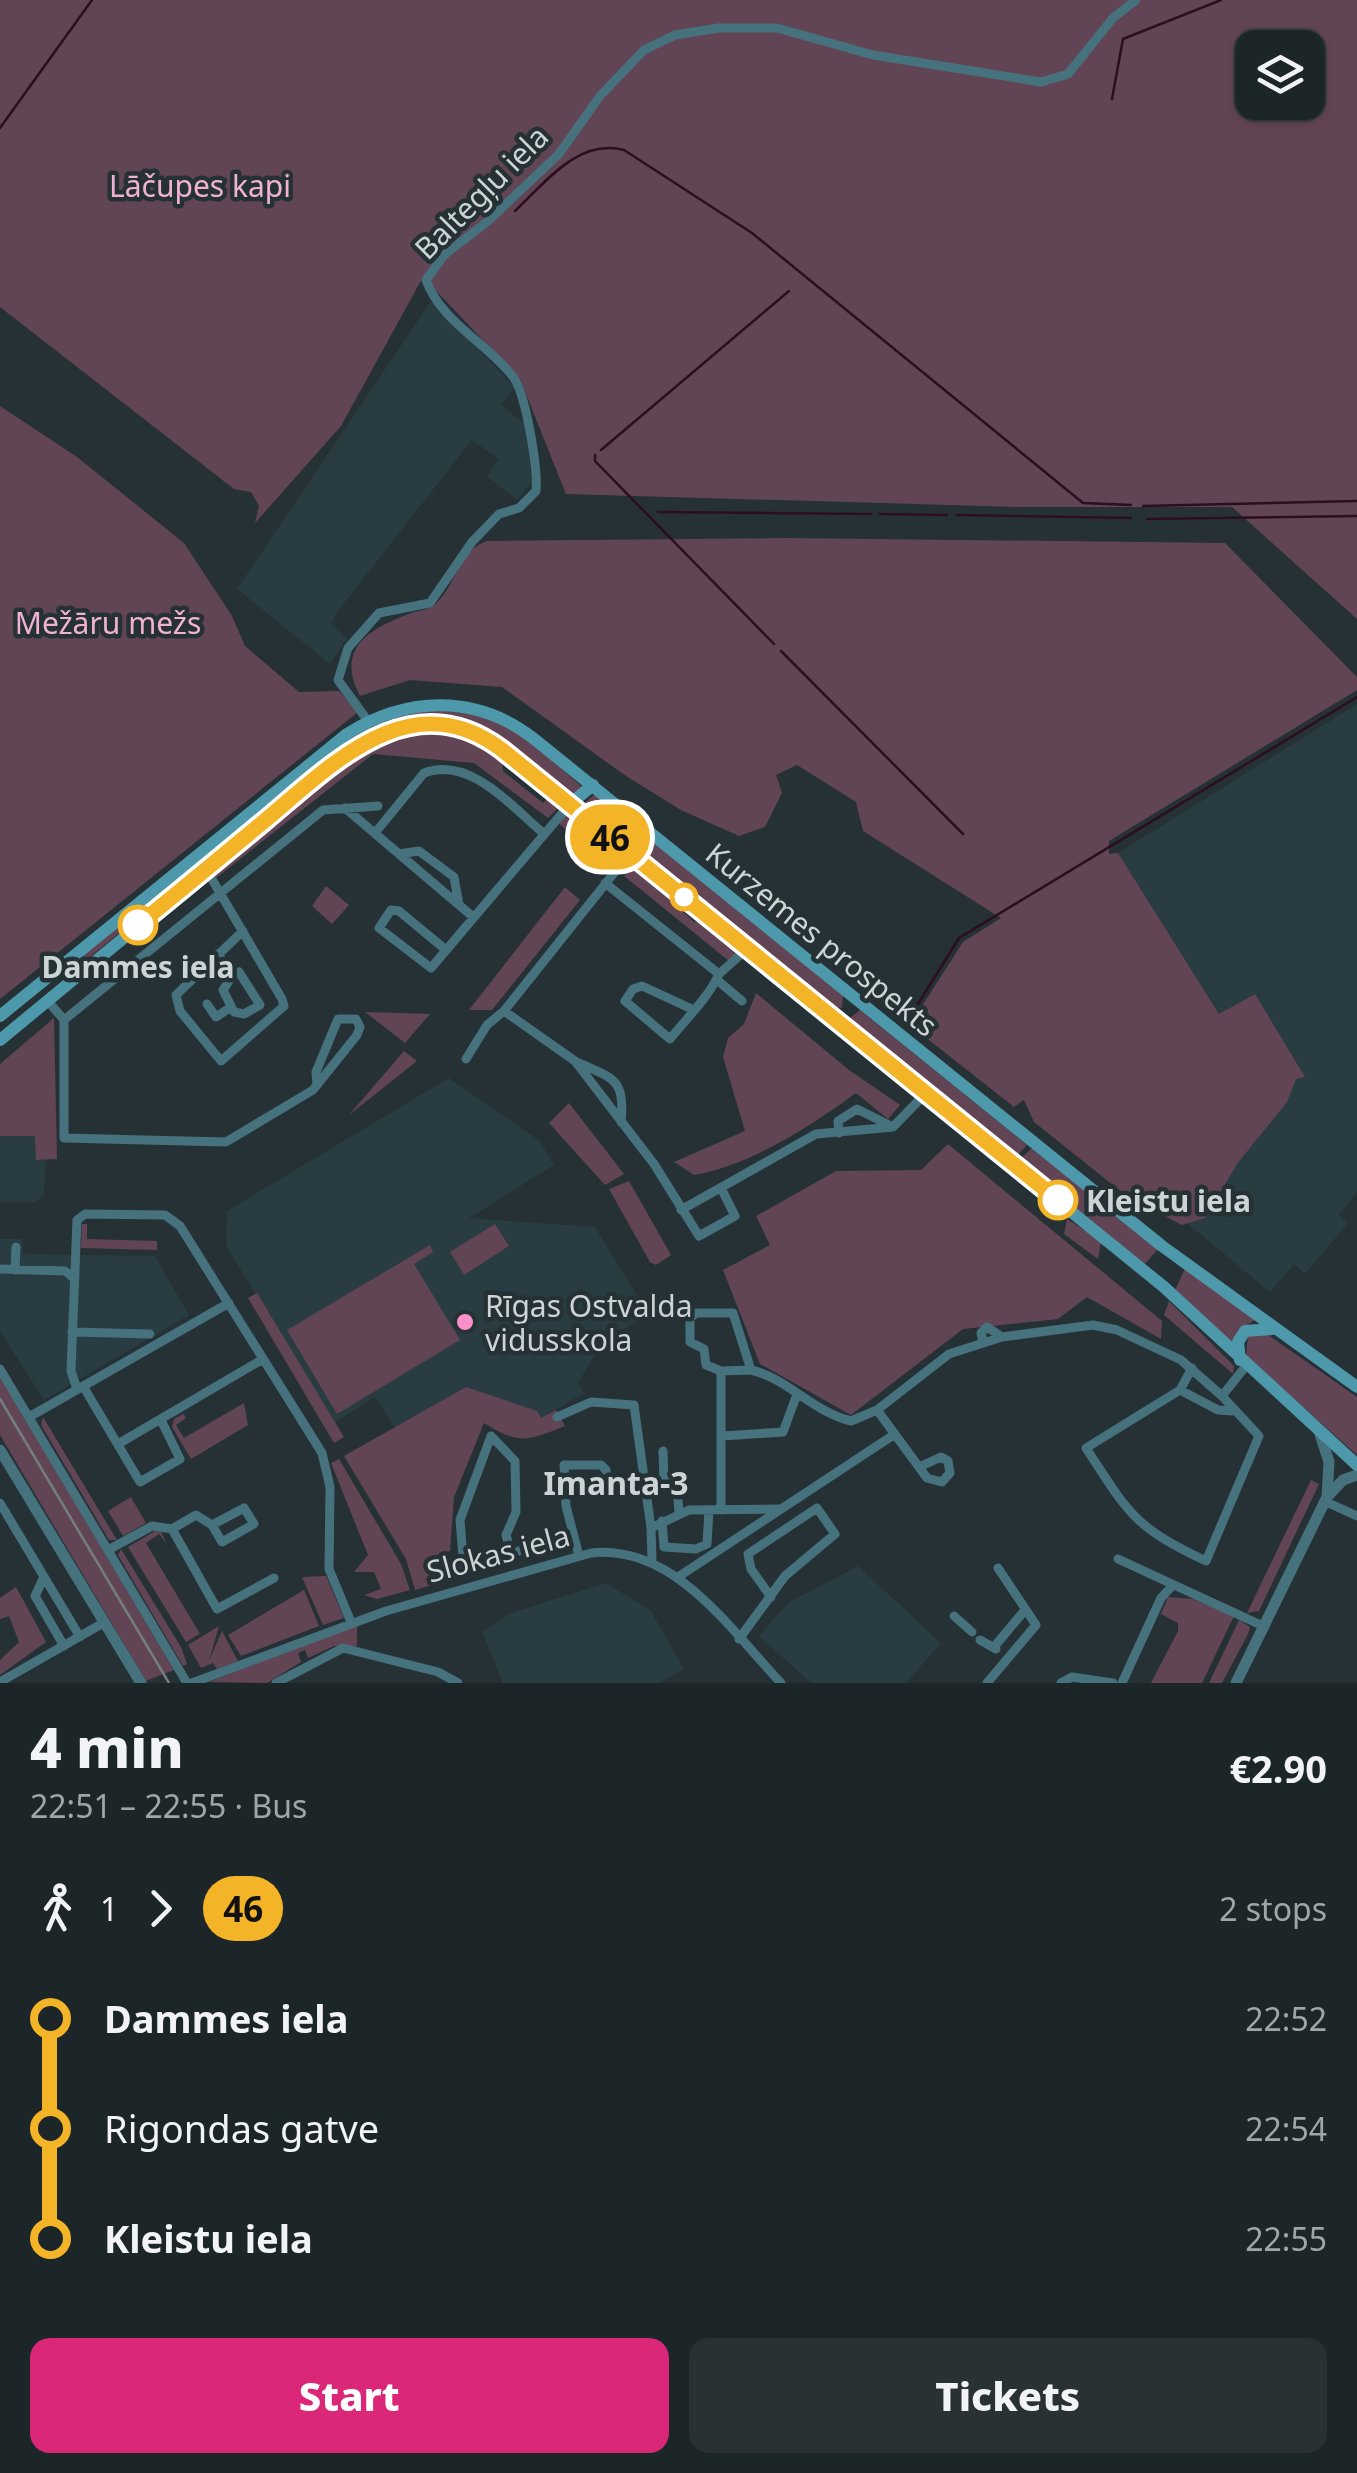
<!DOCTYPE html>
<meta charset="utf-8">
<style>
body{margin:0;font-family:"Noto Sans",sans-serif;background:#293134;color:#f1f3f6;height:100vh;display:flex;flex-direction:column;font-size:38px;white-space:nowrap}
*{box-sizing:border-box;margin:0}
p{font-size:32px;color:#a0a5a8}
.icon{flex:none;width:55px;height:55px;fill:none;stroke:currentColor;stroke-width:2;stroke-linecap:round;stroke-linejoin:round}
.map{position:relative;height:1683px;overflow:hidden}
.details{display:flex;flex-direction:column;background:#1c2528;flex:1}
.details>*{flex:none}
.badge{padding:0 20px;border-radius:32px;font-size:35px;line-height:65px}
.buttons{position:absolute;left:1235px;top:30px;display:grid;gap:20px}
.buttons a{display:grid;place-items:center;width:90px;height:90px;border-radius:20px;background:#1c2528;box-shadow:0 2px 8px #0004,0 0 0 2px #3a4245;font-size:50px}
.map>.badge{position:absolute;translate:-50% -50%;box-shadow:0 0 0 5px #fff}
.legs{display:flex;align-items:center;gap:15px;height:110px;padding:0 30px;font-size:32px}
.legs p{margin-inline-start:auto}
.summary{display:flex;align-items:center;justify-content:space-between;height:170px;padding:0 30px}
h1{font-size:55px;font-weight:800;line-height:75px}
.action{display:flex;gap:20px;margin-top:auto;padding:20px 30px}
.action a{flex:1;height:115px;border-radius:20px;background:#db2777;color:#fff;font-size:40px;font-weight:800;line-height:115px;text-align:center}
.action a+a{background:#293134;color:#f1f3f6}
ul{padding:0 30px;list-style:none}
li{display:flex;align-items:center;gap:35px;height:110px;font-size:38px}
li i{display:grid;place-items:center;width:15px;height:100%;margin:0 12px;background:currentColor}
li i::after{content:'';width:25px;height:25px;margin:-12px;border:8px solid;border-radius:50%;background:#1c2528}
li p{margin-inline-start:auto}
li:first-child i{background:linear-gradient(#0000 50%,currentColor 0)}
li:last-child i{background:linear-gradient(currentColor 50%,#0000 0)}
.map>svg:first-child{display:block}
</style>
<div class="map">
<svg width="1357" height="1683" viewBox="0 0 1357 1683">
<rect width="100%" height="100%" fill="#253135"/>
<path fill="#283c41" d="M431 301 515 387 501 405 528 426 531 483 517 500 487 476 499 459 472 440 338 611 331 624 347 638 330 664 237 589Z
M1357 704V1192L1339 1215 1348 1223 1305 1274 1294 1264 1270 1292 1176 1214 1284 1083 1304 1076 1219 1014 1118 853Z
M449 1078 540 1141 554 1165 469 1218 595 1227 649 1315 603 1341 578 1383 584 1393 541 1419 466 1387 396 1429 375 1397 335 1422 226 1246 227 1211Z
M0 1136H36V1160H46L44 1195 35 1202H0Z
M0 1239H22L23 1254 155 1256 189 1315 44 1400 0 1331Z
M858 1566 941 1643 906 1683H811L759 1636 788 1603Z
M606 1583 651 1611 684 1669 659 1683H503L482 1632 511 1613Z"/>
<path fill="#624555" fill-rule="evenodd" d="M0 0H1357V619L1232 507H1019L566 494 520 379 423 277 341 426 255 523 259 506 251 492 234 489 0 307ZM1252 48H1308V102H1252Z
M0 406 77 457 184 543 232 616 245 646 299 692 339 691 358 712 0 999Z
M789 538 1225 543 1357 677V690L1109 841V854L1118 853 1219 1014 1255 994 1305 1077 1296 1079 1287 1102 1237 1164 1205 1218 1182 1225 1128 1197 1034 1122 1024 1100 1014 1107 910 1025 963 942 1001 918 863 831 856 802 797 765 776 775 782 793 765 827 739 836 681 810 626 776 502 687 410 680 360 696C335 648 369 629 411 613 417 611 428 610 433 606 456 589 457 551 487 541Z
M446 708 485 716 527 738 582 787 571 798 477 728 447 719H414L367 735 204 859 359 731 407 714Z
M422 729 465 734 501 755 503 771 543 803 551 795 559 807 548 818 474 763 373 754 216 878V867L354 755 380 740Z
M595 794 651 838 637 852 581 806Z
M570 812 579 817V830L608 852 615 846 619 850 612 867 557 822Z
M654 842 843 995 842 1008 829 1007 642 856Z
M193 865 198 869 69 974 67 971 83 956Z
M634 866 694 922 699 920 738 946V952L729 961 624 876Z
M326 886 349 905 332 924 312 906Z
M565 887 580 900 492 1010H469Z
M756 993 849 1070 900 1105 888 1119 856 1093C811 1126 749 1166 694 1175L674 1162 745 1131 723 1057 728 1038 744 1024Z
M860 1010 1027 1145 1015 1158 851 1025V1017Z
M365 1012 430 1014 405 1043Z
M54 1018 57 1159 36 1160 35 1136H0V1064Z
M404 1051 417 1061 349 1115Z
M569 1103 624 1174 605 1185 549 1123Z
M948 1144 1162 1321 1161 1339 1087 1297 1058 1319 963 1329 851 1415 760 1364 723 1270 770 1245 756 1216 836 1171 921 1170Z
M1032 1148 1158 1249 1144 1265 1018 1161Z
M629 1181 671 1255 656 1265 650 1262 609 1189Z
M1067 1219 1101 1241 1098 1259 1064 1234Z
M82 1224H87V1239L157 1241V1250L81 1248Z
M495 1224 509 1246 464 1275 450 1252Z
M430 1245 433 1252 414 1264 460 1340 337 1414 287 1330Z
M1185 1269 1255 1320 1238 1330 1231 1348 1174 1292Z
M257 1293 344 1437 334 1443 248 1298Z
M1169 1301 1234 1366 1233 1374 1164 1315Z
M1264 1332 1357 1397V1455L1246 1356 1248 1336Z
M0 1377 174 1670 146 1681 0 1435Z
M466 1387 537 1411 541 1418 556 1410 565 1426C527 1441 519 1445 484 1423L454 1497 450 1551 434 1556 436 1584 415 1590 406 1559 344 1456Z
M244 1403 248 1425 191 1459 172 1427 174 1419 183 1414 186 1418 176 1425 184 1438Z
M43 1417 117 1540H109L41 1425Z
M339 1459 401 1564 410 1590 377 1599 364 1595 381 1589 374 1572H354L368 1555 331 1463Z
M1311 1480 1319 1484 1259 1611 1247 1613Z
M131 1497 146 1523 123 1536 108 1511Z
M155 1531 161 1532 167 1544 159 1534 146 1543 200 1634 186 1642 128 1547Z
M121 1549 181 1647 187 1664 183 1666 118 1555Z
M326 1576 344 1618 323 1625 302 1577Z
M16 1587 46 1642 0 1675V1660L19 1642 9 1616 0 1619V1598Z
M304 1590 319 1626 241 1656 228 1635Z
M1168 1597 1193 1599 1234 1616 1202 1683H1151L1178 1631V1623L1161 1614Z
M1239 1620 1250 1627 1248 1634 1222 1683H1209Z
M357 1624V1646H334L308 1658 305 1650 298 1653 301 1662 267 1683 209 1682Z
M219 1626 209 1661 222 1631 238 1661 217 1669 213 1663 201 1668 188 1645Z"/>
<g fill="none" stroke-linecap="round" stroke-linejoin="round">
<path stroke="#2c0e20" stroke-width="2.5" d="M1112 99 1123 39 1221 0
M0 128 92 0
M515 211C545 183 578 138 624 150L752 233 1083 503 1131 505
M601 450 789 291
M595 455V461L774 644
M1143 506 1357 501
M658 512 871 514
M880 514 947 515
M957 515 1131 518
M1147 519 1357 516
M781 651 963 834
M910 1017 959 938 1357 697"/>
<path stroke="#46727e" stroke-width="9" d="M368 721 338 680 348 648 379 613 430 603 472 542 499 514 519 508 536 491C538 468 526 396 514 378 489 344 441 322 426 280L444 255 488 221 559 154 600 96 644 50 675 35 719 28H777L873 55 1041 82 1068 74 1113 18 1136 0
M345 808 472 916
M375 833 424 773C470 756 511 806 542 832
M399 854 419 851 454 877 459 905
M206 869 282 999 284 1006 221 1061 180 1011 176 995 243 931
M605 883 719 974
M446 950 399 911 391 910 379 928 431 968 570 804
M218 954 233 975 239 972 260 1005 244 1014 234 1012 223 990 233 975
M717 980 742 1001
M47 1000 64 1020V1138L226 1142 313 1090 357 1035 360 1027 356 1019H338L316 1072 317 1085
M207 1004 216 1017 231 1007
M694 1010 642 986 633 989 625 1001 670 1039C687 1018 708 998 719 974L748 948
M504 1011 575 1061 654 1164 699 1236 735 1216 721 1188
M64 1020 323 810 378 806
M466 1059 487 1025 504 1011 630 853
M577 1062C611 1078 626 1077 621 1122
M839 1133 838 1121 857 1109 893 1127
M681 1210 816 1134 893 1127 926 1093
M0 1269 65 1271 74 1278
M15 1270 16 1247
M72 1332 150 1334
M983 1343 981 1333 987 1327 1002 1337
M1192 1368 1180 1390 1086 1448C1129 1514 1134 1527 1206 1561L1259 1436 1222 1396
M0 1369 187 1683
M751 1370 721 1371 706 1365 704 1349 690 1342V1318L696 1313H733L751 1370C787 1378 813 1412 851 1421L877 1410 949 1354 1002 1337 1093 1325 1117 1330 1181 1360 1222 1396 1245 1367
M83 1386 140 1482 180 1459 161 1420
M77 1389 71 1371 77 1220 85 1214 165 1215 180 1226 322 1453 330 1487 329 1569 351 1622
M1180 1390 1218 1410 1232 1411
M877 1410 927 1478 942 1482 950 1473 948 1461 941 1457 919 1467
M29 1417 229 1303
M557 1417 591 1402 634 1405 651 1528
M722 1436 783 1432 796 1397
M118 1444 263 1359
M663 1451 664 1482 677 1485 679 1513
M1324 1501 1357 1516
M0 1503 80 1637
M721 1510V1371
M662 1521 664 1547 696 1549 707 1544 709 1510
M172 1529 196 1515 212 1525 244 1508 254 1524 222 1542 212 1525
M172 1529 217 1609 274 1578
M108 1550 152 1526 172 1529
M511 1553 506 1535 516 1512 515 1461 491 1436 460 1520 463 1557C487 1572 532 1544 556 1534
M579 1556 566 1506 564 1465H601L606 1470 608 1491
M1118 1559 1263 1626
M652 1560 651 1528 689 1510 779 1509
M436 1572 472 1562
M678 1577 895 1434
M43 1579 35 1596 64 1646
M954 1616 972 1632
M739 1639 785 1576 835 1534 817 1508 748 1554 751 1569 771 1597
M980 1640 996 1649
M994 1647 1025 1610
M0 1682 105 1622
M192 1683 386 1611 591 1553C674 1544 730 1629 781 1683
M276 1683 343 1648 438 1672 458 1683
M987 1683 1036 1625 998 1568
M1061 1683 1072 1677 1113 1683
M1122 1683 1161 1598 1173 1585"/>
<path stroke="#46727e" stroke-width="11" d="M1320 1434 1329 1462 1327 1497
M0 1450 141 1683
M1236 1683 1327 1497 1343 1480 1357 1475"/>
<path stroke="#4e98ab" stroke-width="12" d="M570 804 593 785
M0 1016 347 734C407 696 476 694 533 738L1162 1246 1357 1387
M0 1040 353 749C402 719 453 714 501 749L1164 1287 1357 1465
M1240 1360 1238 1342 1245 1331 1272 1329"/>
<path stroke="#747e81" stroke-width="2.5" d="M0 1399 169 1683"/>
</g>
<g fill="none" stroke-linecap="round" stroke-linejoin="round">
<g stroke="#fff" stroke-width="22">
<path id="line-1" d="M138 925C180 891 221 857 262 823 331 766 409 681 501 749L1058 1200"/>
</g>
<use href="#line-1" stroke="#f4b427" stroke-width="15"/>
</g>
<g fill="#fff" stroke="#f4b427" stroke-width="5">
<circle cx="684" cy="897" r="12"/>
<circle cx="138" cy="925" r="18"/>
<circle cx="1058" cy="1200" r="18"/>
</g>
<circle fill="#f890cb" stroke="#253135" stroke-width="4" cx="465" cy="1322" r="10"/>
<g text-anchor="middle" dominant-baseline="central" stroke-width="9" stroke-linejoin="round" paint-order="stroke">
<g font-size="30" fill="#f0b1d3" stroke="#253135">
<text x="200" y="185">Lāčupes kapi</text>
<text x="108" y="622">Mežāru mežs</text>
</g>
<g font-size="30" fill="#ccd4d6" stroke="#253135">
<text transform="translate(481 192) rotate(-45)">Baltegļu iela</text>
<text transform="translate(822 939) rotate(39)">Kurzemes prospekts</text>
<text transform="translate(498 1553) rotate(-15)">Slokas iela</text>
</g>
<g font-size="30" font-weight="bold" fill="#ccd4d6" stroke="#253135">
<text x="138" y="966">Dammes iela</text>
<text x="1086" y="1200" text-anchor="start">Kleistu iela</text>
</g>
<g font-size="30" fill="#ccd4d6" stroke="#253135" text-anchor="start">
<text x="485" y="1305">Rīgas Ostvalda<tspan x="485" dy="34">vidusskola</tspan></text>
</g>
<g font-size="32" font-weight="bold" fill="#ccd4d6" stroke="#253135">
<text x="616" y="1482">Imanta-3</text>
</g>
</g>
</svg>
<div class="buttons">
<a><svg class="icon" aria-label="layers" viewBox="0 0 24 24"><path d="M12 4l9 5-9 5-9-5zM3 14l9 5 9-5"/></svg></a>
</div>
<b class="badge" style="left:610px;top:837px;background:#f4b427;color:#111">46</b>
</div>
<section class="details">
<div class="summary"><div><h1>4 min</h1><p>22:51 – 22:55 · Bus</p></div><b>€2.90</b></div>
<div class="legs"><svg class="icon" aria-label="walk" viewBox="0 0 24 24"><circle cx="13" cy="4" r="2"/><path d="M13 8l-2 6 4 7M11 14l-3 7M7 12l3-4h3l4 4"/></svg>1<svg class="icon" aria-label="forward" viewBox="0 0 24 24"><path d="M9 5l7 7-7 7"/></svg><b class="badge" style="background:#f4b427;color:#111">46</b><p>2 stops</p></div>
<ul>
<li><i style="color:#f4b427"></i><b>Dammes iela</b><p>22:52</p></li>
<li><i style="color:#f4b427"></i><span>Rigondas gatve</span><p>22:54</p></li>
<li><i style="color:#f4b427"></i><b>Kleistu iela</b><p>22:55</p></li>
</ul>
<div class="action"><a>Start</a><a>Tickets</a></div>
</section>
